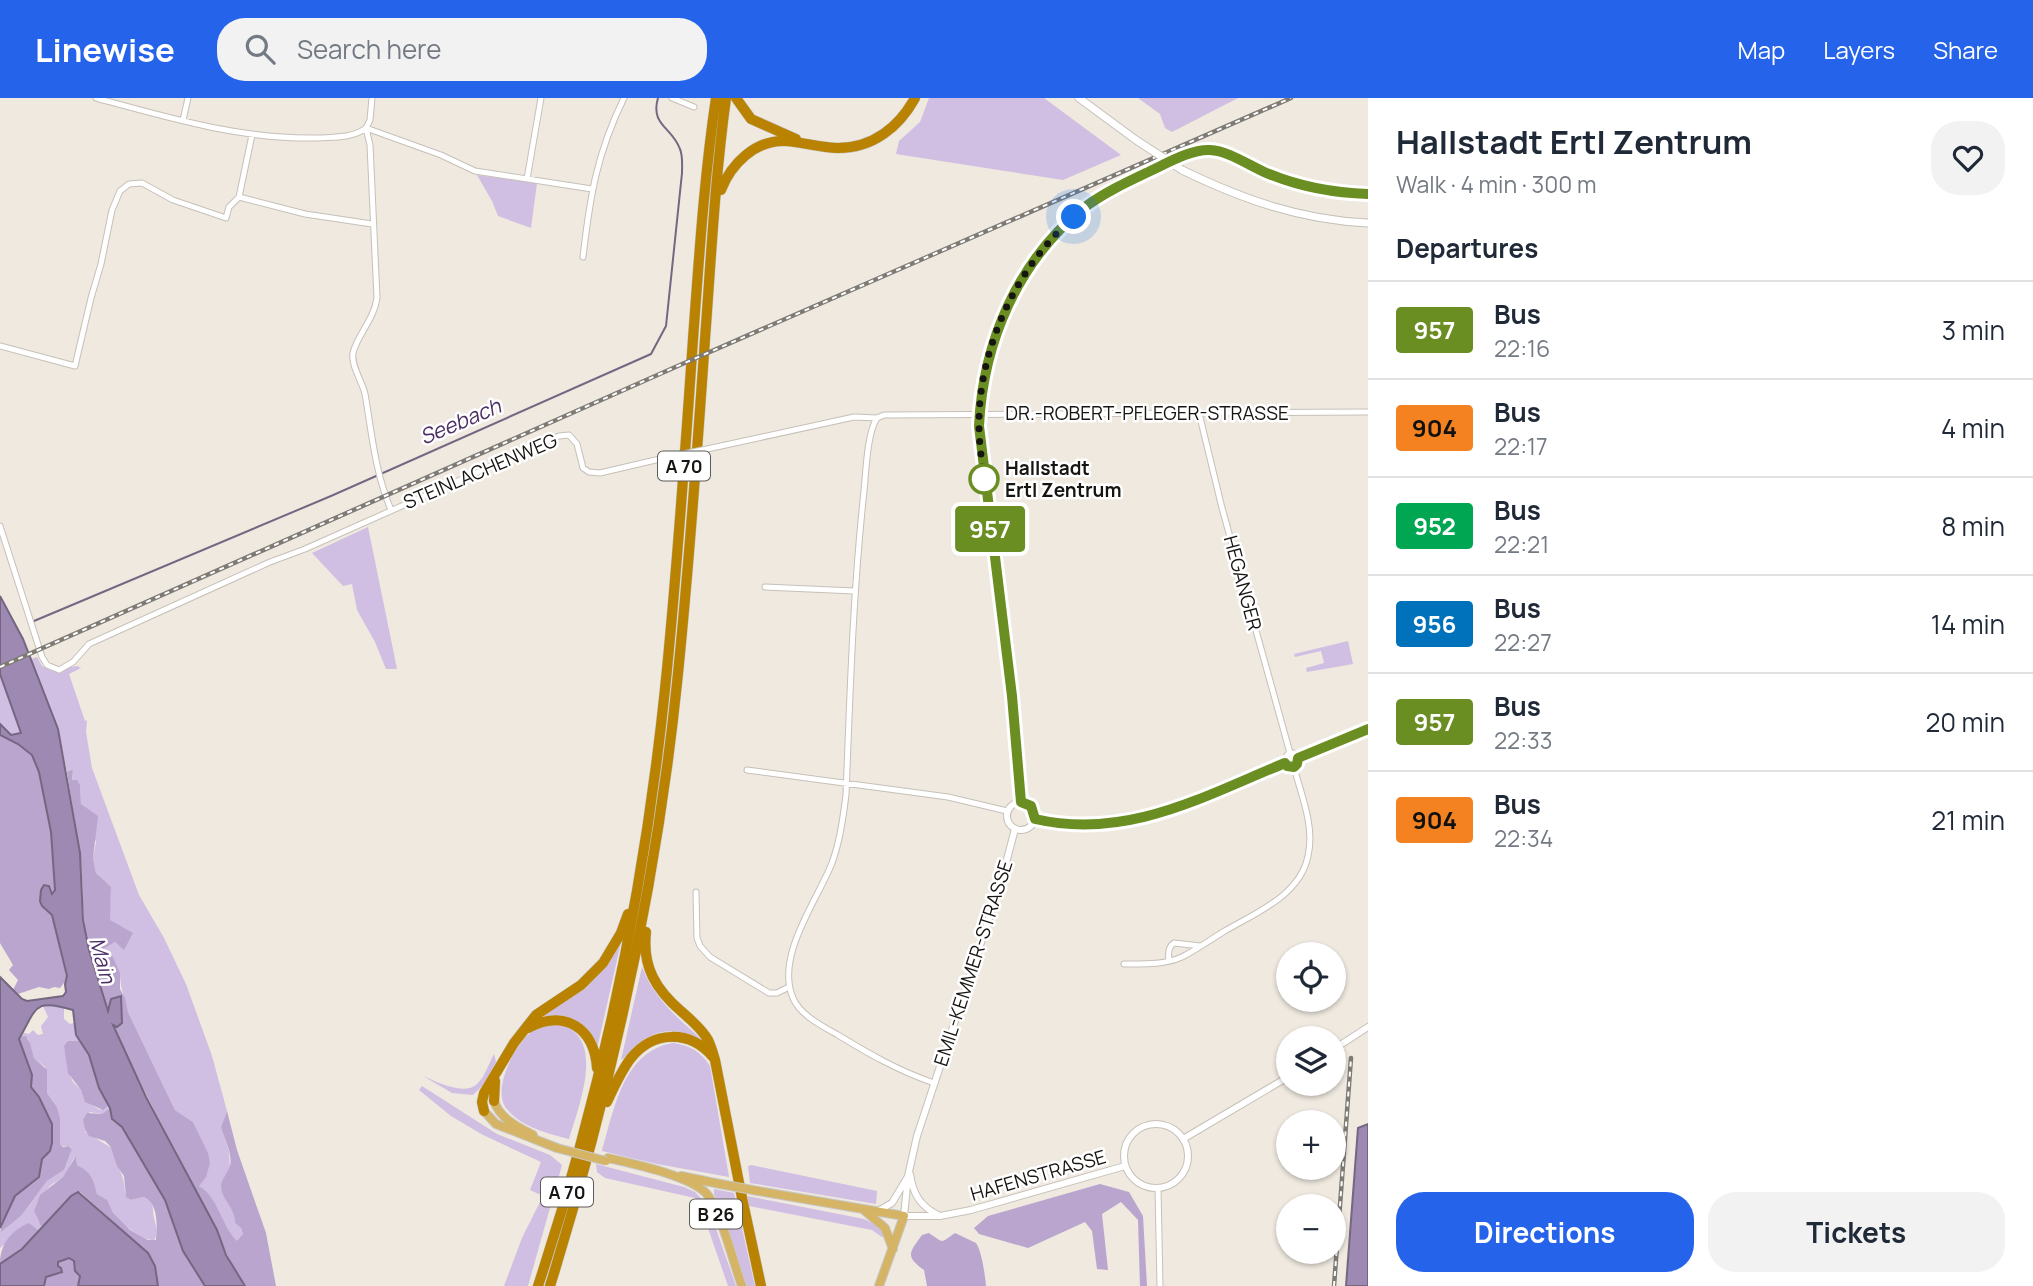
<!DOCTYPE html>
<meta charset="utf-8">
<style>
body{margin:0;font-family:Manrope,sans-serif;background:#f2f2f3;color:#1f2937;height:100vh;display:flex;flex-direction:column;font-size:26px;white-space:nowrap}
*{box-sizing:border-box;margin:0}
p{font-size:23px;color:#747a83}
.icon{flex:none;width:38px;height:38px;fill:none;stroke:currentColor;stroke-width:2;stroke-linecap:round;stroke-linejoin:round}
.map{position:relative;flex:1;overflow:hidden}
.details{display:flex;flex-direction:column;background:#fff;width:665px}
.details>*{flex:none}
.badge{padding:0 14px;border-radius:5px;font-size:24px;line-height:46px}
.tools{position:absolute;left:1276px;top:844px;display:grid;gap:14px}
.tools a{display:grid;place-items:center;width:70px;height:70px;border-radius:50%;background:#fff;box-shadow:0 2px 5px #0004;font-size:35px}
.you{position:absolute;width:35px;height:35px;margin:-18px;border:5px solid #fff;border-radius:50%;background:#1a73e8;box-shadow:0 0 0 10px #1a73e833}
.map>.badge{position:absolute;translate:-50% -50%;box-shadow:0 0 0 4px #fff}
h2{padding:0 28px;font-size:26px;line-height:63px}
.round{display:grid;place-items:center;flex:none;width:74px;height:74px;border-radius:28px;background:#f2f2f3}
.overview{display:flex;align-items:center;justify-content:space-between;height:119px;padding:0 28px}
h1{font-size:33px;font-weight:700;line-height:52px}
.primary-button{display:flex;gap:14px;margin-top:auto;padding:14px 28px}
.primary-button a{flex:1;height:80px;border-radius:28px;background:#2563eb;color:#fff;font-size:28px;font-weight:700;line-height:80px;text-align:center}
.primary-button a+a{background:#f2f2f3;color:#1f2937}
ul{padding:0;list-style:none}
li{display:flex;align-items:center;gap:21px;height:98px;padding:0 28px;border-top:2px solid #e0e1e3}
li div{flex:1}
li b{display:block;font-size:26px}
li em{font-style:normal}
li .badge{min-width:77px;font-weight:700;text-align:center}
header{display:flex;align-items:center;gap:42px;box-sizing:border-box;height:98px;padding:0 35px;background:#2563eb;color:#fff}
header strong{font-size:33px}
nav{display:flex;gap:38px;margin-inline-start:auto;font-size:24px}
.search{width:490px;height:63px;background:#f2f2f3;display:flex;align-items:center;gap:18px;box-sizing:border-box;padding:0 24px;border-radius:28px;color:#747a83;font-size:26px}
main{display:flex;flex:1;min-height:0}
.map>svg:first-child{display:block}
</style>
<header>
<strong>Linewise</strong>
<div class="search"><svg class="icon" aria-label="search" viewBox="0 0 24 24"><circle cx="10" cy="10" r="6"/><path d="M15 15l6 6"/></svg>Search here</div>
<nav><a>Map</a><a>Layers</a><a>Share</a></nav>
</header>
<main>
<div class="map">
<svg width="1368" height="1188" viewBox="0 0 1368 1188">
<rect width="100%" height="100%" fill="#efe9e0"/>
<path fill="#d0bee3" d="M929 0H1044L1121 57 1063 82 896 56 899 43 920 24Z
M1138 0H1238L1172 34 1165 30 1160 16Z
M477 77 537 85 531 130 498 118 492 103Z
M368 429 397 571H386L375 544 357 512 352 486 343 488 312 455Z
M1348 543 1353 566 1307 574 1306 570 1324 565 1321 553 1295 559 1294 556Z
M37 559 42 568 52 573 77 568 81 570 69 576 85 623 87 622 86 634 92 670 139 797 164 840 186 886 212 958 227 1013 221 1029 229 1054 230 1070 222 1093 234 1111 235 1125 241 1130 243 1136 237 1144C222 1129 218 1098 199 1088V1038L193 1024 175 1012 128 914C125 900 120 890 120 875L103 856 102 852 115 844 124 851 109 822 111 790 96 775 93 760 96 744 81 706 80 687 72 683 73 671 67 674 58 631 31 561Z
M0 576 21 635 11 637 0 626Z
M621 844 597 951 594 945 552 918 540 920C576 895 597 883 621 844Z
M642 869C654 901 677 919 702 942 679 930 657 929 637 947 632 952 628 958 621 962Z
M52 906 64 909V921L70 926 74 925 79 943H68L64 950 67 955 68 973 73 984 81 992 85 1003 100 1012 109 1007 110 1010 102 1016 90 1014 84 1022 85 1034 110 1049C116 1065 125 1078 125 1095L131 1102 144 1099C155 1105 152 1109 154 1120 156 1130 159 1134 154 1143 140 1140 119 1125 111 1113 104 1102 109 1104 97 1096 94 1082 91 1073 77 1067L76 1058C71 1063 69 1071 65 1077 61 1082 55 1083 51 1087 38 1100 28 1113 43 1128L39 1133 27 1126C15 1132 10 1143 0 1150V1135L21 1118 47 1083 64 1072 72 1051 70 1048H60V1020L57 1009 47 995 45 969 34 960 28 940 21 939 24 935 29 936 33 932 38 937 43 936 41 928 48 919 43 908Z
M549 926C611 928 579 1007 569 1041 547 1035 521 1029 506 1010 492 992 514 949 529 936 535 930 541 929 549 926Z
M673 945C691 948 700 953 710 968L729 1079 657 1066 602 1053C614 1012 623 953 673 945Z
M494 956 496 964 484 986 473 997 452 995 423 978C437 984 464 998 477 986 485 979 489 965 494 956Z
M422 988 497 1036 550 1057 562 1067 528 1188H504L522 1140 543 1098 530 1092 541 1064 483 1037 451 1018 419 992Z
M596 1066 684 1089 695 1094 708 1108 736 1188H728L700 1107 695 1100 605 1080 597 1074Z
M751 1067 877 1093 876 1106 750 1085 748 1068Z
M714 1091 734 1095 755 1188H747L714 1096Z
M747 1098 864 1121 880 1129 885 1137 882 1139 872 1132 749 1108Z"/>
<path fill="#baa5cf" d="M0 637 18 646 33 657 39 674 51 734 55 792 52 796 48 787H44L41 792 40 803 42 808 52 817 67 881 60 890 54 889 49 891 39 889 18 896 13 892 18 882 9 872 13 867 0 845Z
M73 671 72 682H77L80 687 81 706 98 718 93 760 96 775 111 789 110 822 133 835 124 852 115 844 102 852 103 856 111 855 120 875V891L125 900 128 914 175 1012 193 1024 208 1055 210 1065 206 1079 199 1088C218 1098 222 1129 237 1143L243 1136 241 1130 235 1125C235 1109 222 1102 221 1089 221 1081 228 1075 230 1068 233 1056 224 1041 221 1029L227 1013 237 1052 266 1135 276 1188H245C222 1152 207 1112 187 1074 149 1001 107 930 88 849 81 817 84 786 80 754 76 727 71 701 67 674Z
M26 938 30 945 34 960 47 972V995L57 1009 60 1020V1047L63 1049 69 1048 72 1051 64 1072 47 1083 21 1118 0 1135 3 1121 15 1098 27 1089 40 1075 42 1061 51 1050 53 1032 52 1026 31 990 32 977 19 943 21 939Z
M68 943H79L89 957 99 990 109 1007 103 1012 85 1004 81 992 68 975 64 948Z
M110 1010 112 1022 122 1029 165 1102 183 1153 205 1188H158L155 1168 148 1155 80 1094 71 1098 43 1128H41L34 1113 40 1097 63 1079 76 1058 77 1067C91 1073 94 1082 97 1096L107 1102 113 1115 130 1132 148 1142H156C157 1128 159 1106 144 1099L131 1102 126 1099 124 1078 117 1068 110 1048 105 1043 89 1038 85 1032 83 1022 87 1015 102 1016Z
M1100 1086 1129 1094 1143 1118 1147 1188H1140L1138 1122 1121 1104 1102 1116 1108 1172 1097 1171 1092 1133 1085 1124 1028 1150 979 1136 974 1130 988 1118Z
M29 1125 39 1133 22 1151 0 1166C0 1147 10 1133 29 1125Z
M929 1135C945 1146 940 1145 955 1135L976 1145C982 1154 985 1177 986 1188H927L924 1172C905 1158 909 1155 922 1137Z
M69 1160 74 1163 75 1173 80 1178 78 1188H44L46 1179 62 1175 58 1165Z"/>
<path fill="#9d89b1" stroke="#756681" stroke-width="2" d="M0 498 23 541 58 631 80 755 83 822 89 852 108 913 111 901 121 898 122 925 117 929 113 927 146 999 217 1132 226 1157 245 1188H205L183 1153 165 1102 122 1029 112 1021 110 1010 99 990 89 957 76 937 73 912C33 900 37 910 19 941L32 977 31 989 39 999 52 1026V1045L50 1053 42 1061 39 1079 15 1098 0 1130V879L22 901 27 903 63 898 66 894 65 886 67 878 52 817 42 808 40 803 41 792 44 787 49 788 52 796 55 792 51 734 39 674 32 657 18 646 0 637V626L11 637 21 635 0 576Z
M1368 1026V1188H1346L1358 1030Z
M78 1094 148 1155 155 1168 158 1188H78L80 1178 75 1173 74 1163 69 1160 58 1164V1168L61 1170 62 1174 46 1179 44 1188H0V1166L22 1151 71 1098Z"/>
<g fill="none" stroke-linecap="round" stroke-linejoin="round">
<path stroke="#756681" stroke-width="2" d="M34 523 331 398 651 256 666 228 682 75C682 67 683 58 680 51 672 29 650 27 658 0"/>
<g stroke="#c6c0b8" stroke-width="7">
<path id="minor" d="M96 0C169 20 243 42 319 40 335 39 353 40 366 30
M372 0 370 22 366 30 370 47 377 200C374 222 357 237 353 255 351 268 362 283 365 296 372 336 375 374 391 412
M672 0 694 9
M183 22 188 0
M366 30 441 57 475 73 592 91
M527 81 541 0
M239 99 305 116 372 126
M583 159C590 98 597 55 624 0
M0 248 75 268 91 200 101 166 112 112 120 93 129 86 142 85 173 102 226 120 229 109 239 99 252 37
M1199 315 1222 410 1290 655
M877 320C867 335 866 374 864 393 853 494 850 595 846 697 843 720 840 743 832 765 817 803 775 858 793 900 800 917 822 928 838 937 869 956 899 973 934 985
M721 348 854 319 877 320 884 317 1368 314
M0 428 42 559 47 567 59 572 73 564 89 546 270 464 305 451 559 338 569 337 577 346 583 370 589 374 600 375 664 360
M765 489 854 493
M1298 659 1368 632
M747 672 948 699 1007 713
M1035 721C1129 742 1201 700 1285 665V660L1288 656 1294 655 1298 659 1297 666 1289 669 1285 665
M696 794 697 840 700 848 710 859 769 895H777L789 889
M1169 862C1168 856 1168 849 1174 845L1200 848
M1124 866C1143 866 1164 867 1182 859 1196 852 1210 842 1223 834 1255 815 1300 798 1308 758 1315 728 1301 697 1294 669
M1158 1090 1160 1188"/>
</g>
<g stroke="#c6c0b8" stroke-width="8">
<path id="tertiary" d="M1007 718a14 14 0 1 1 28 0a14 14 0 1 1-28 0Z
M1021 704 1012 598 979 328C983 244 1018 162 1085 109 1104 95 1125 85 1146 75 1164 67 1190 51 1210 52 1231 53 1251 69 1269 76 1301 89 1333 95 1368 96
M1015 731 1001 784 917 1038 908 1078 904 1118H940L971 1112 1125 1068
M1334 951 1368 929
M1124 1058a32 32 0 1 1 64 0a32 32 0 1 1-64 0Z
M1183 1041 1288 979
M910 1076C913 1096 920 1108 938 1117
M878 1113 892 1105 907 1080"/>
</g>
<g stroke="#c6c0b8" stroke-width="9">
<path id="secondary" d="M1079 0 1136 42
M1182 72C1242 101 1300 122 1368 125"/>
</g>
<g stroke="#c7c7c6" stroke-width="10">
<path id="primary" d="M494 1003C500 1021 518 1029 533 1037
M484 1013 496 1026 557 1050
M608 1060C633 1066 688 1077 706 1095 720 1110 734 1167 742 1188
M681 1078 720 1086
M758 1093 904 1118 879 1188
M865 1113 885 1130 893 1151"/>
</g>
<g stroke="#c7c7c6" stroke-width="11">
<path id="motorway" d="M736 0 751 21 796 41
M721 92C731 66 755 42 785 43 803 44 820 50 838 50 873 50 899 29 915 0
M646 834C642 869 656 892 682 914 691 922 702 931 708 942 711 948 713 955 715 962L742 1100 761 1188
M528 930C564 911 594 929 597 970
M494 1003 495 983
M607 1004C614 989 621 973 631 960 654 932 690 932 713 959
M484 1013 482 1004 484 995 514 945 536 917 581 887 603 865 621 835 628 816
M538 1188C602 994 644 794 665 591 677 475 685 358 693 241 699 161 704 80 716 0
M550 1188C611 991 656 790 677 585 689 470 697 356 705 241 711 161 715 80 726 0"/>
</g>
<use href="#minor" stroke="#fff" stroke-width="5"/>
<use href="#tertiary" stroke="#fff" stroke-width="6"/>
<use href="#secondary" stroke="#fff" stroke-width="7"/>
<use href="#primary" stroke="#d5b466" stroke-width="8"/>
<use href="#motorway" stroke="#b98200" stroke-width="10"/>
<g stroke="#7e7a74" stroke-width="4.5">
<path id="rail" d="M0 569 680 267 1291 0
M1334 1188 1351 960"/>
</g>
<use href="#rail" stroke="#fff" stroke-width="2" stroke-dasharray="5" stroke-linecap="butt"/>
<g stroke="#c6c0b8" stroke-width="7" stroke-linecap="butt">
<path id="minor-bridge" d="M664 360 721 348"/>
</g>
<g stroke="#c6c0b8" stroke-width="9" stroke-linecap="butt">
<path id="secondary-bridge" d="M1136 42 1182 72"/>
</g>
<g stroke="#c7c7c6" stroke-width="10" stroke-linecap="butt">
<path id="primary-bridge" d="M557 1050 606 1063
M720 1086 758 1093"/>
</g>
<use href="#minor-bridge" stroke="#fff" stroke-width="5"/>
<use href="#secondary-bridge" stroke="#fff" stroke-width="7"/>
<use href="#primary-bridge" stroke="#d5b466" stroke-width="8"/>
</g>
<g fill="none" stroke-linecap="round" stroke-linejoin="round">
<g stroke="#fff" stroke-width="16">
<path id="line" d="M1368 96C1333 95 1301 89 1269 76 1251 69 1230 53 1210 52 1190 51 1164 67 1146 75 1125 85 1104 95 1085 109 1018 162 983 244 979 328L1012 598 1021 704 1031 708 1035 721C1127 742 1202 699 1285 665L1287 668 1294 669 1297 666 1298 660 1368 631"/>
</g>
<use href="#line" stroke="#6b8e23" stroke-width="10"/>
<path stroke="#171512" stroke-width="7" stroke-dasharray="0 12.6" d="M984 381C982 364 979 345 979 328 978 251 1017 168 1074 119"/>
</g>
<circle fill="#fff" stroke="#6b8e23" stroke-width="3.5" cx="984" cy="381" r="14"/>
<g text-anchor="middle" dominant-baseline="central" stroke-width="5" stroke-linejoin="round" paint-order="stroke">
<g fill="#fff" stroke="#5d5b59" stroke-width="2">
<rect x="658" y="353.5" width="52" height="29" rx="5"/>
<rect x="541" y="1079.5" width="52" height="29" rx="5"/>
<rect x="690" y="1101.5" width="52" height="29" rx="5"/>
</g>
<g font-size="18" font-weight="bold" fill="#171512">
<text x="684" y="368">A 70</text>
<text x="567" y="1094">A 70</text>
<text x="716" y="1116">B 26</text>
</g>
<g font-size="19" fill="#171512" stroke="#fff">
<text x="1147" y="315">DR.-ROBERT-PFLEGER-STRASSE</text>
<text transform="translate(480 373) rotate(-23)">STEINLACHENWEG</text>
<text transform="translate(1243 485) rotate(75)">HEGANGER</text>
<text transform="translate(973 865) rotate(-72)">EMIL-KEMMER-STRASSE</text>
<text transform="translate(1038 1077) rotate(-16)">HAFENSTRASSE</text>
</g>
<g font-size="19" font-weight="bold" fill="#171512" stroke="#fff" text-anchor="start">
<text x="1005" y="370">Hallstadt<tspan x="1005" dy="22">Ertl Zentrum</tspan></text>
</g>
<g font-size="21" font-style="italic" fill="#4c2f64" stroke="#fff">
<text transform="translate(460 323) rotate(-23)">Seebach</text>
<text transform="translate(103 862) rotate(74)">Main</text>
</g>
</g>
</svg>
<div class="tools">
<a><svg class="icon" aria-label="locate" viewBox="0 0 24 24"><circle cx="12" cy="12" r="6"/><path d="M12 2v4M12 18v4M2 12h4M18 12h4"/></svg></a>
<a><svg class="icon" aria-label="layers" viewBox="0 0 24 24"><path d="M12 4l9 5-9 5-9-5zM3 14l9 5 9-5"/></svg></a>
<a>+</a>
<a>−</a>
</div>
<div class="you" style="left:1074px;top:119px"></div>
<b class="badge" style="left:990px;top:431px;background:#6b8e23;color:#fff">957</b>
</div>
<section class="details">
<div class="overview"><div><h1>Hallstadt Ertl Zentrum</h1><p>Walk · 4 min · 300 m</p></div><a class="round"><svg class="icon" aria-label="heart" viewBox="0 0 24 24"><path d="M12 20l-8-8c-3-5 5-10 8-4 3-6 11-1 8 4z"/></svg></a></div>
<h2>Departures</h2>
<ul>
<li><span class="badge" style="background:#6b8e23;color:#fff">957</span><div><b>Bus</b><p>22:16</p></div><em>3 min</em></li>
<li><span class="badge" style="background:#f58220;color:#111">904</span><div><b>Bus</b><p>22:17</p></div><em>4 min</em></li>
<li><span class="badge" style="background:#00a651;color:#fff">952</span><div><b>Bus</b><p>22:21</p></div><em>8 min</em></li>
<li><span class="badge" style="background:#0072bc;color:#fff">956</span><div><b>Bus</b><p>22:27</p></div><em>14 min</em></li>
<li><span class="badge" style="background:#6b8e23;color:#fff">957</span><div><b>Bus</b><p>22:33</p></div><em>20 min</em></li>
<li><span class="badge" style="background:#f58220;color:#111">904</span><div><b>Bus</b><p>22:34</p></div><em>21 min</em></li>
</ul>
<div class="primary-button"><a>Directions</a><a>Tickets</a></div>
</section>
</main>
